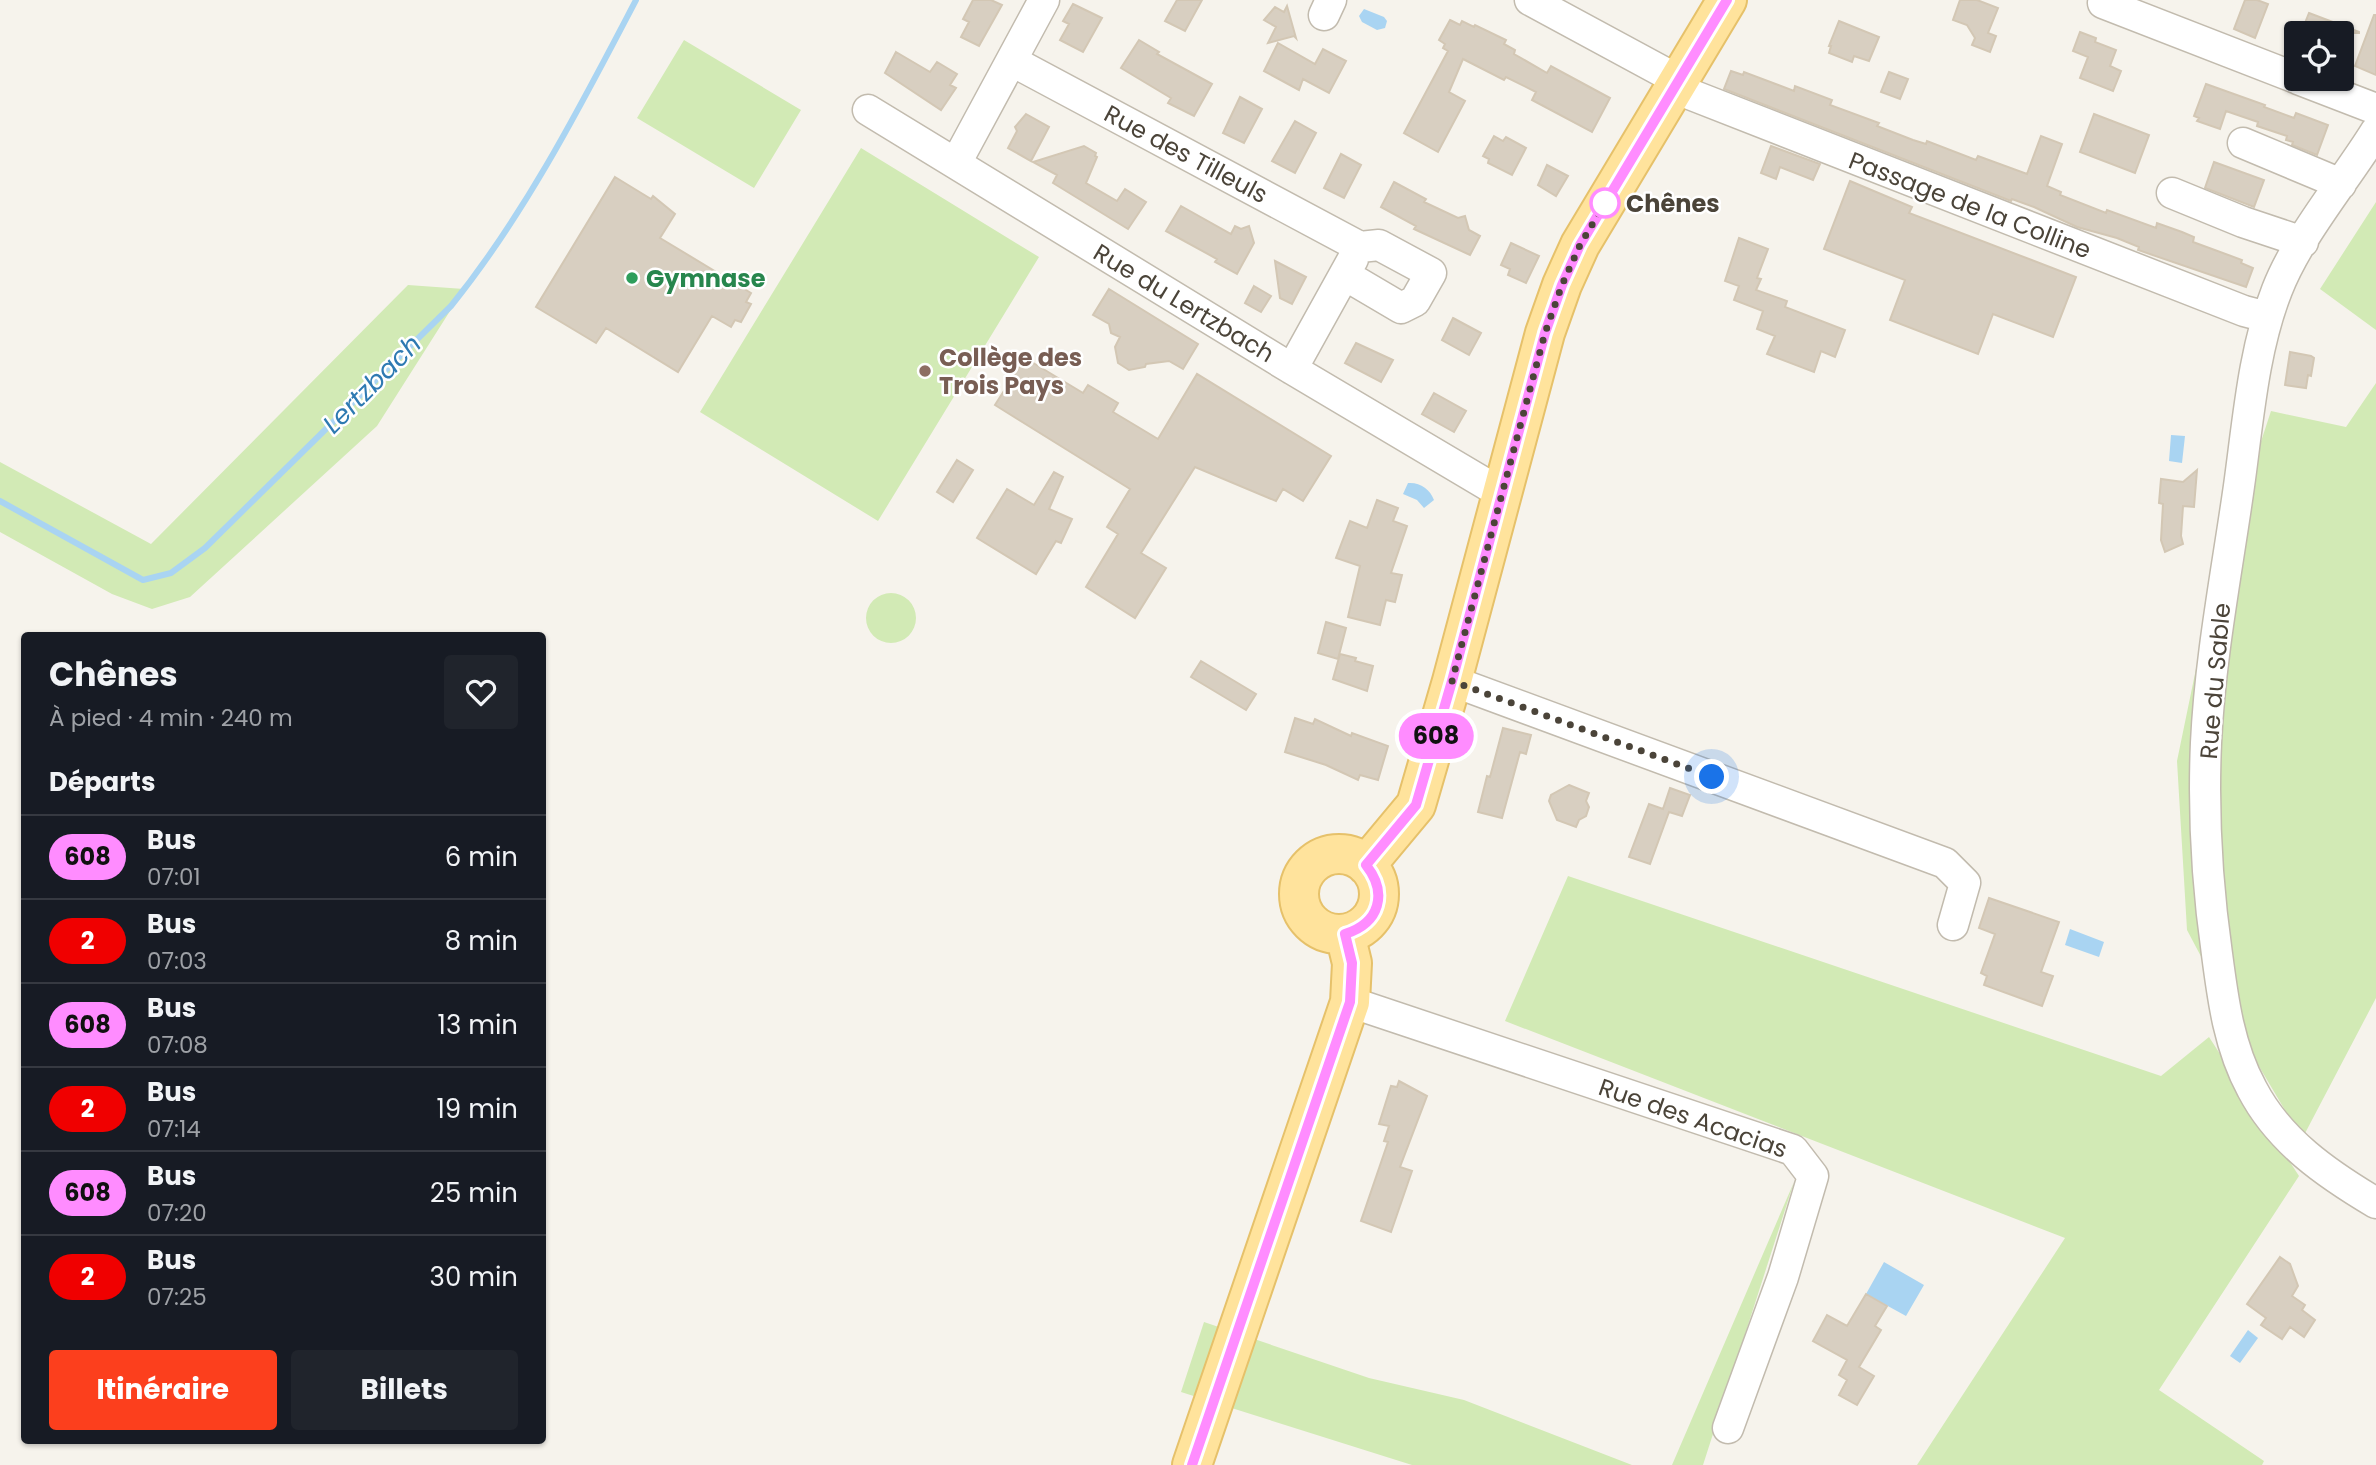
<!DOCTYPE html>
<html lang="fr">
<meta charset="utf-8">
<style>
body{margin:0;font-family:Poppins,sans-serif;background:#20242c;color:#f1f3f6;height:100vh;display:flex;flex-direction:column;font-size:26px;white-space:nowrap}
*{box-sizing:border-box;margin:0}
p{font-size:23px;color:#9ea1a6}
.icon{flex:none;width:38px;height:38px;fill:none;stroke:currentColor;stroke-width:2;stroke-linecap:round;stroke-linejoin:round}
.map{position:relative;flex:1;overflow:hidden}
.panel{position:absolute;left:21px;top:632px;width:525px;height:812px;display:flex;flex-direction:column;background:#171b24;border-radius:7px;box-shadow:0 2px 5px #0004}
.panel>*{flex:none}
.badge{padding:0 14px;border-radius:23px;font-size:24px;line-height:46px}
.fabs{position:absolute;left:2284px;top:21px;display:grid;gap:14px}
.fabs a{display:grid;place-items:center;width:70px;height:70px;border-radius:7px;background:#171b24;box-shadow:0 2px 5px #0004;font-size:35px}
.you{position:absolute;width:35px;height:35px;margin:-18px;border:5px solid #fff;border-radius:50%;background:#1a73e8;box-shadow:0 0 0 10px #1a73e833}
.map>.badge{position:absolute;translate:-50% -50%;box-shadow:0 0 0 4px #fff}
h2{padding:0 28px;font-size:26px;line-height:63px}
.round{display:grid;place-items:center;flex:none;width:74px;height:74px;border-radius:7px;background:#20242c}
.head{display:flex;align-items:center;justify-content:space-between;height:119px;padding:0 28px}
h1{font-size:33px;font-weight:700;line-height:52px}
.primary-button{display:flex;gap:14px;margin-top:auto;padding:14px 28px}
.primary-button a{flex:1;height:80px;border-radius:7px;background:#fc3f1d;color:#fff;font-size:28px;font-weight:700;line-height:80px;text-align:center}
.primary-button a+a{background:#20242c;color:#f1f3f6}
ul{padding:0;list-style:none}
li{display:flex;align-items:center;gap:21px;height:84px;padding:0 28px;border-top:2px solid #363941}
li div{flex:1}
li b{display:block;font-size:26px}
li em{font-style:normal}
li .badge{min-width:77px;font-weight:700;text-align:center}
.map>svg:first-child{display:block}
</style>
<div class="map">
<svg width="2376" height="1465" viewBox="0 0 2376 1465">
<rect width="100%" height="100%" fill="#f6f3ec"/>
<path fill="#d2eab5" d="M684 40 801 110 754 188 637 118Z
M861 148 1039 257 878 521 700 412Z
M2376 202V330L2320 289Z
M408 285 464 289 377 426 190 597 152 609 112 594 0 532V462L151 544Z
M2376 383V998L2302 1139 2260 1068 2187 930 2177 761 2212 591 2271 411 2346 427Z
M866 618a25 25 0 1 1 50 0a25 25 0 1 1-50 0Z
M1568 876 2161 1076 2209 1037 2299 1176 2159 1390 2264 1461 2262 1465H1917L2065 1238 1505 1021Z
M1794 1182 1703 1465H1672Z
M1204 1322 1369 1378 1464 1400 1632 1465H1412L1181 1392Z"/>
<path fill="#a9d4f2" d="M1364 9 1384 17 1387 21 1385 28 1377 30 1362 22 1359 16Z
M2171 435 2185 436 2182 463 2169 461Z
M1408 483C1420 482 1430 489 1434 500L1424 508 1417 500 1403 494Z
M2070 929 2104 942 2099 957 2065 945Z
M1884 1262 1924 1285 1906 1316 1866 1294Z
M2248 1330 2258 1338 2240 1363 2230 1356Z"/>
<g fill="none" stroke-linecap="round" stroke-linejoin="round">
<path stroke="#a9d4f2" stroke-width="6" d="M0 501 143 580 171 573 205 548 451 306C526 213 581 105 636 0"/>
</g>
<path fill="#d8cfc1" stroke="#d3c7b4" stroke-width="2" d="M973 0H991L1002 5 979 46 961 37 969 22 963 19Z
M1177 0H1202L1185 31 1165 21Z
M1960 0H1977L1998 8 1988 33 1996 36 1990 52 1972 45 1975 38 1967 25 1953 20Z
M2245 0H2257L2268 4 2255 38 2234 29Z
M1073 4 1102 18 1083 52 1060 40 1069 24 1063 21Z
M1287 6 1296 38 1294 36 1268 43 1276 27 1264 20 1275 7 1284 12Z
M2309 13 2359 32V33H2301Z
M2374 15H2376V75L2355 66Z
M1450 20 1460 25 1462 21 1474 27 1475 25 1506 40 1504 44 1515 50 1514 54 1547 73 1551 66 1610 98 1592 132 1532 100 1536 92 1506 77 1504 80 1463 59 1449 92 1465 101 1438 152 1404 133 1448 51 1443 48 1445 44 1439 40Z
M1839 21 1879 37 1869 61 1854 56 1852 62 1829 53 1831 46H1829Z
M2080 32 2096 38 2095 42 2116 50 2110 66 2121 71 2113 91 2080 78 2088 57 2073 51Z
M1139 40 1159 52 1157 54 1212 84 1194 116 1168 103 1171 98 1121 68Z
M1278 43 1315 64 1323 49 1346 61 1329 93 1303 79 1299 90 1264 71Z
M896 52 930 72 937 62 957 74 950 85 956 88 941 110 885 73Z
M1731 71 1743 75 1744 72 1794 91 1795 86 1832 100 1830 105 1879 123 1877 126 1913 140 1926 144 1927 141 1976 160 1978 156 2027 174 2041 136 2062 144 2047 186 2061 192 2060 195 2106 213 2107 210 2156 228 2157 223 2182 232 2194 237 2193 242 2242 260 2241 263 2253 268 2246 287 2138 250 2139 247 2117 238 2077 227 2034 207 2012 199 2011 201 1724 89Z
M1889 72 1908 79 1900 99 1881 92Z
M2206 84 2265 105 2264 107 2294 118 2296 113 2328 125 2317 155 2292 145 2293 142 2286 140 2287 136 2257 126 2258 122 2226 111 2220 129 2197 121 2199 118 2194 116Z
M1240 97 1262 109 1244 143 1223 133Z
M1026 114 1049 127 1031 161 1008 148 1017 131 1015 127Z
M2094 114 2149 135 2135 173 2080 152Z
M1295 121 1316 133 1295 173 1272 161Z
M1494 136 1503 141 1506 137 1526 148 1512 175 1488 163 1489 159 1483 156Z
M1084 146 1096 153 1095 156 1097 157 1086 183 1117 201 1125 189 1146 202 1128 229 1053 183 1057 175 1033 162Z
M1771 146 1820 164 1813 180 1780 167 1776 179 1761 173Z
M1341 154 1361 165 1344 198 1324 188Z
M2214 162 2264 180 2254 207 2205 188Z
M1547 165 1568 176 1556 196 1538 185Z
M615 177 651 199 653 196 675 214 660 238 751 293 746 302 751 304 741 322 735 320 731 327 712 316 678 372 606 328 596 343 536 307Z
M1850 181 1912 207 1909 213 2076 277 2053 337 1993 314 1978 354 1890 320 1905 280 1824 249Z
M1394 182 1426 199 1424 202 1458 218 1465 216 1469 230 1480 236 1470 255 1414 229 1416 226 1381 207Z
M1181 206 1231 234 1235 226 1241 229 1249 226 1254 243 1237 274 1215 262 1217 259 1166 231Z
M1739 238 1768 249 1757 278 1761 279 1756 290 1787 301 1785 307 1845 330 1835 357 1821 351 1814 372 1767 354 1775 336 1757 329 1763 311 1734 300 1739 286 1725 281Z
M1511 243 1539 256 1526 283 1508 275 1510 269 1501 265Z
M1275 261 1306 277 1292 304 1280 298Z
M1254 286 1271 296 1261 312 1245 303Z
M1109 289 1198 344 1183 369 1169 361 1146 364 1145 367 1129 370 1118 363 1115 347 1120 337 1111 333 1109 324 1093 315Z
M1453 318 1481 333 1469 355 1442 340Z
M1356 343 1393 360 1381 382 1345 363Z
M2290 352 2311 356 2314 358 2311 376 2308 375 2306 388 2285 385Z
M1025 358 1083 393 1088 385 1118 403 1113 412 1158 439 1197 374 1331 456 1303 501 1283 489 1276 501 1195 467 1141 553 1166 568 1135 618 1086 587 1118 534 1107 527 1130 489 995 405Z
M1434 393 1466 411 1454 432 1422 414Z
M957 460 973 470 953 502 937 492Z
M2197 470 2194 507 2183 506 2181 536 2183 544 2165 552 2161 540 2163 504 2159 503 2161 479 2183 482Z
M1054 472 1063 477 1049 509 1072 519 1061 543 1056 541 1036 574 977 538 1007 489 1034 505Z
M1377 500 1398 508 1393 521 1407 526 1391 573 1402 575 1395 602 1386 600 1380 625 1348 617 1360 566 1336 558 1350 521 1367 528Z
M1326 622 1346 628 1338 659 1318 653Z
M1340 654 1356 658 1355 661 1373 666 1367 691 1333 679Z
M1201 661 1256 694 1246 710 1191 677Z
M1295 718 1313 724 1315 719 1351 736 1352 733 1388 746 1378 780 1360 775 1358 780 1326 765 1285 752Z
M1503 728 1531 735 1526 754 1520 752 1502 818 1478 812 1487 776 1490 777Z
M1569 785 1589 793 1586 801 1589 807 1586 816 1579 820 1576 827 1557 820 1549 801 1551 795Z
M1670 788 1690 795 1682 816 1669 812 1650 864 1629 857 1649 804 1663 809Z
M1989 898 2059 922 2041 972 2053 976 2042 1006 1984 985 1987 976 1981 973 1995 934 1979 928Z
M1399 1081 1427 1096 1400 1167 1412 1171 1391 1232 1361 1221 1388 1142 1384 1141 1389 1126 1379 1124 1391 1086 1397 1087Z
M2280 1257 2290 1264 2298 1286 2292 1296 2305 1305 2302 1310 2315 1320 2304 1337 2290 1327 2282 1339 2261 1325 2266 1318 2247 1304Z
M1866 1294 1887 1306 1875 1326 1881 1330 1859 1367 1874 1376 1857 1405 1839 1395 1847 1380 1839 1375 1847 1360 1813 1341 1827 1315 1847 1326Z"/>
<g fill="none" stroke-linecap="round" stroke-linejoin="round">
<g stroke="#c2bbae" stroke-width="33">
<path id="minor" d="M1530 0 1678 80
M2103 3 2296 78
M1324 15 1331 0
M1012 61 1360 247 1379 245 1431 273 1415 301 1401 308 1345 275
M2298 79 2376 109
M1674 88 2244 311 2267 317
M868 110 1292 369 1501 493
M2376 131C2345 181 2298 236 2277 290 2253 351 2248 422 2239 486 2227 571 2210 657 2206 743 2203 813 2207 884 2217 954 2223 1000 2229 1047 2252 1089 2279 1141 2327 1174 2376 1203
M2243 143 2341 184
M956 163 1044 0
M2172 193 2243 222 2303 242
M1292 369 1353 259
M1452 681 1945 863 1965 883 1953 925
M1350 1002 1793 1150 1813 1176 1783 1277 1728 1428"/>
</g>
<g stroke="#e6c16a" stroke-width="42">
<path id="major" d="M1299 894a40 40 0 1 1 80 0a40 40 0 1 1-80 0Z
M1366 865 1416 805 1452 681 1545 333 1562 285 1580 245 1727 0
M1192 1465 1350 1002 1352 963 1345 934"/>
</g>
<use href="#minor" stroke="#fff" stroke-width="30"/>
<use href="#major" stroke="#ffe39c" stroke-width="38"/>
</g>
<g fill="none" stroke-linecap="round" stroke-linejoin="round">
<g stroke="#fff" stroke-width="16">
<path id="line" d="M1192 1465 1350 1002 1352 963 1345 934C1380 923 1388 893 1366 865L1416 805 1452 681 1545 333 1562 285 1580 245 1727 0"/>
</g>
<use href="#line" stroke="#ff8cff" stroke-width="10"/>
<path stroke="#4b4439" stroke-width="7" stroke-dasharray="0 12.6" d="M1605 203 1580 245 1562 285 1545 333 1452 681 1712 777"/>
</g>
<circle fill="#fff" stroke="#ff8cff" stroke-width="3.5" cx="1605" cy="203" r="14"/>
<circle fill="#2e9e5b" stroke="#fff" stroke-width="2.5" cx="632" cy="278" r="7"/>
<circle fill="#8d6e63" stroke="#fff" stroke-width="2.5" cx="925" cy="371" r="7"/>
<g text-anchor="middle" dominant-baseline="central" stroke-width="5" stroke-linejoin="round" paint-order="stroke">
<g font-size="24" fill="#4b4439" stroke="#fff">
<text transform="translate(1186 154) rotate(28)">Rue des Tilleuls</text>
<text transform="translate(1970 205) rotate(21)">Passage de la Colline</text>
<text transform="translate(1184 303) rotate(31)">Rue du Lertzbach</text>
<text transform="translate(2215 681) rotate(-85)">Rue du Sable</text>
<text transform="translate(1693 1118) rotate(19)">Rue des Acacias</text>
</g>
<g font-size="24" font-weight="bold" fill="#4b4439" stroke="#fff" text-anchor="start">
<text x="1626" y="203">Chênes</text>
</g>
<g font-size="24" font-weight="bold" fill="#27864d" stroke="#fff" text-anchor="start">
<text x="646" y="278">Gymnase</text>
</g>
<g font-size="24" font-weight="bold" fill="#785e54" stroke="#fff" text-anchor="start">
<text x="939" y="357">Collège des<tspan x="939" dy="28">Trois Pays</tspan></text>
</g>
<g font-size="26" font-style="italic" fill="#2e7ab2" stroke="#fff">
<text transform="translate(372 384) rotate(-45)">Lertzbach</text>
</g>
</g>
</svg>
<div class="fabs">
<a><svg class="icon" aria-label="locate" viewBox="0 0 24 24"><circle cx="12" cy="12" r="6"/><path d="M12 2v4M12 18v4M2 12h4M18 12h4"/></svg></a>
</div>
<div class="you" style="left:1712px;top:777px"></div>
<b class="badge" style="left:1436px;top:736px;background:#ff8cff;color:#111">608</b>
<section class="panel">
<div class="head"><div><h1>Chênes</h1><p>À pied · 4 min · 240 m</p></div><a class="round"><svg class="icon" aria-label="heart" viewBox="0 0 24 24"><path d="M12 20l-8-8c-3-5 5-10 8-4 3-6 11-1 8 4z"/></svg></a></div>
<h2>Départs</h2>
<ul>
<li><span class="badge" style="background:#ff8cff;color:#111">608</span><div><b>Bus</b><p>07:01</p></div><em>6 min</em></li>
<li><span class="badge" style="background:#f00000;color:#fff">2</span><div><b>Bus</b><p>07:03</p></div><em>8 min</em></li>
<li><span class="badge" style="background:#ff8cff;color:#111">608</span><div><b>Bus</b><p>07:08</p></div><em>13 min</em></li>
<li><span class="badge" style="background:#f00000;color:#fff">2</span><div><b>Bus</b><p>07:14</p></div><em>19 min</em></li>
<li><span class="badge" style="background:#ff8cff;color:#111">608</span><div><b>Bus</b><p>07:20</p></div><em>25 min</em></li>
<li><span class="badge" style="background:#f00000;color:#fff">2</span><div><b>Bus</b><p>07:25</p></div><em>30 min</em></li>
</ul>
<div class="primary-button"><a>Itinéraire</a><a>Billets</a></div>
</section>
</div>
